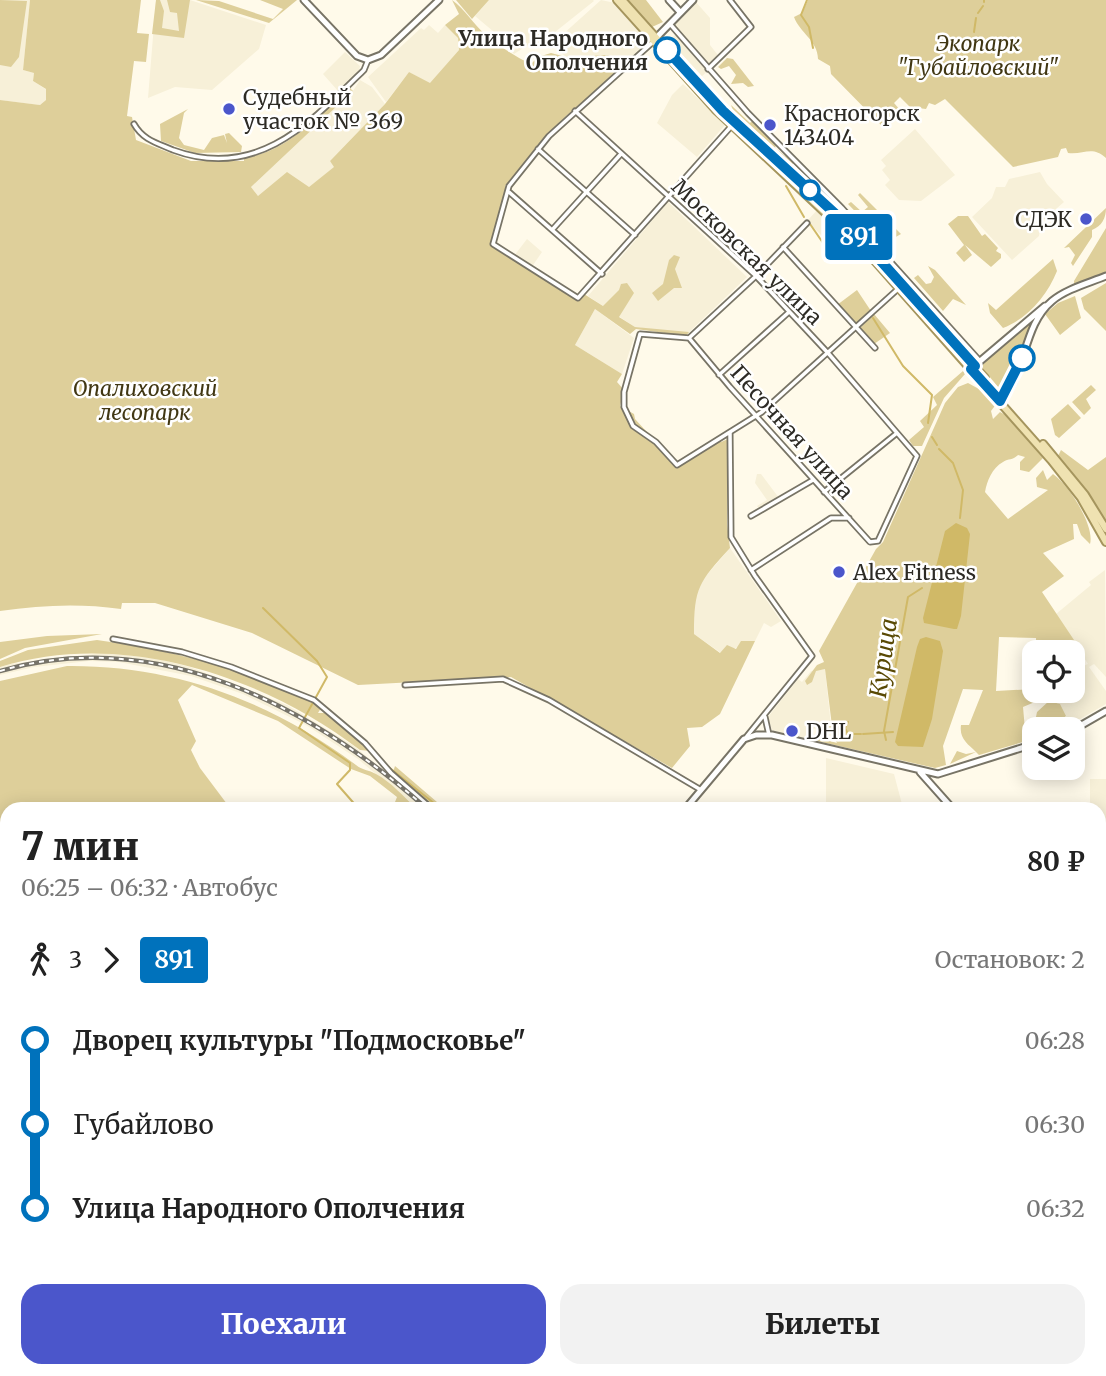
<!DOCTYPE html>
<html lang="ru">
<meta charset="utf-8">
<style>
body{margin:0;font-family:Merriweather,serif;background:#f2f2f2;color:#222;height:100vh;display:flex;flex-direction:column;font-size:26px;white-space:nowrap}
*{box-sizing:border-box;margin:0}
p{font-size:23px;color:#767676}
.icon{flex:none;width:38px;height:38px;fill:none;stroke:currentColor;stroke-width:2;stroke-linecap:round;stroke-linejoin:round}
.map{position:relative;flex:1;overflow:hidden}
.sheet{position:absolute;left:0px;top:802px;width:1106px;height:576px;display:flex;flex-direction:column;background:#fff;border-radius:21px 21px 0 0;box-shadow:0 4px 18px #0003}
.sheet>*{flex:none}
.badge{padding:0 14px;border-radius:5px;font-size:24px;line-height:46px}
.tools{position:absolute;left:1022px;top:640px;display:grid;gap:14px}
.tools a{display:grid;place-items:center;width:63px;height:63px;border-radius:14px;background:#fff;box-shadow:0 4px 18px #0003;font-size:35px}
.map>.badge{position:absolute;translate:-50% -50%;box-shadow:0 0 0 4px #fff}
.legs{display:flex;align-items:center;gap:10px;height:77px;padding:0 21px;font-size:23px}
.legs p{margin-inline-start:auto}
.head{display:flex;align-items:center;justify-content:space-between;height:119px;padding:0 21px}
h1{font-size:38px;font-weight:800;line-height:52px}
.action{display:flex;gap:14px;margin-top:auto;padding:14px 21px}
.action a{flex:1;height:80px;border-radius:21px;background:#4b56cb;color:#fff;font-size:28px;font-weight:800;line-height:80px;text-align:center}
.action a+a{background:#f2f2f2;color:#222}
ul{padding:0 21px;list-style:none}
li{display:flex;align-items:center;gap:24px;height:84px;font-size:26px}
li i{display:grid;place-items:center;width:10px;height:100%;margin:0 9px;background:currentColor}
li i::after{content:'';width:18px;height:18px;margin:-9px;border:5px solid;border-radius:50%;background:#fff}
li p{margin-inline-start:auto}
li:first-child i{background:linear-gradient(#0000 50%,currentColor 0)}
li:last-child i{background:linear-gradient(currentColor 50%,#0000 0)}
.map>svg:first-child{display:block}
</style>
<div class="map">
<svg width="1106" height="1376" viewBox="0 0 1106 1376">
<rect width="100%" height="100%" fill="#fffaea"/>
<path fill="#f7f0d8" d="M0 0H30L23 70 34 73 33 81 47 90 46 100 40 105 0 100Z
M156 0H190L266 25 259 49 212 90 175 87 148 98Z
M489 0H593L594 1 540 44 531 43 514 54 500 37 475 16Z
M601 0 615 3 650 41 651 45 626 65 608 55 566 57 552 44Z
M695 1 710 18V45L721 59 701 77 670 40 679 31 672 24Z
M429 25 438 33 445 25 458 38 459 50 430 84 409 72 386 102 368 77 421 28 424 30Z
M345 52 360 66 359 71 338 91 323 74Z
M360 80 372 87 385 104 330 161 335 167 309 187 258 196 251 187 353 91Z
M683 84 725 125 697 157 657 123 672 95Z
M915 129 955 175 921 201 899 200 885 185 890 180 882 170 886 166 881 160Z
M1040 172 1047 184 1064 202 1041 222 1039 236 1012 260 972 217 992 198 996 187H1005L1009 179Z
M668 202 747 277 687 334 635 327 588 296Z
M820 207 852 241 839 253 807 221Z
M527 239 542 252 531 268 514 256Z
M595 309 634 338 622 374 575 345Z
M757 474H761L779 498 760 510 757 506 767 500 755 483Z
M730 548 781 621 771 627 764 623 755 641 721 653 694 634V605L699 584Z
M1105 570 1106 677 1094 664 1089 667 1106 691V704L1061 730 1058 722 1066 717 1051 691H1073V670L1088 664 1056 614 1091 585 1089 582Z
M103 653 155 658 190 667 287 705 354 746 429 808H416L358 759 306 725 243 694 191 676 119 662 89 661 34 667 0 675V667L11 664Z
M825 669 831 726 812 729 810 740 772 730 768 717 798 679 802 682 811 671Z
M826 758 894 774 903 808H826Z
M1090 779H1106V842H1099V808H1090Z
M1099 844H1106V891H1099Z
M1104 1157H1106V1294L1099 1293V1221Z
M0 1327H7V1370H271L268 1376H0Z
M738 1370H867L866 1376H812L809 1373 808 1376H754Z
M972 1370H1034V1376H975Z"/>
<path fill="#decf9a" d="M0 0 27 1 19 57 11 67 0 65Z
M30 0H141L137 33 149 34 146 62 134 61 127 116 132 117 136 140 191 161H244V158C291 151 316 115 350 88L353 91 251 187 258 196 287 172 309 187 334 167 330 161 385 104 409 72 430 83 459 50 458 38 445 25 459 14 452 0C464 8 474 25 486 35 500 47 516 57 531 64L538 57 551 53 566 57 608 55 626 65 565 117 505 186 509 192 493 242 528 269 578 298 584 294 603 306 619 290 621 284 627 283 634 293 619 317 635 327 689 332 686 336 636 329 630 334 595 309 575 345 622 374 617 382 624 390 620 406 634 414 635 419 677 465 721 439V442L728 439 727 524 730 548C699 582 694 587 694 634L720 653 727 645 736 649 741 641H755L720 714 702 727 687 728 690 746 672 768 511 677 358 685 252 633 155 603H122L121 609C79 603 42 605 0 611V100L40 105 46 100V89L33 81 34 73 23 70Z
M156 0H160L164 11 162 28 179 31 177 13 170 12 167 0H190L184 38 152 34Z
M196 0 219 1 273 19 283 9 260 0H297L269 23Z
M456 0H489L472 19Z
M626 0H646L663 22 652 27Z
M808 0H1106V158C1092 145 1084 155 1068 153L1066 148 1061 149 1058 157 1013 167 945 99 935 105 929 103 926 109 910 107 900 97 894 103 901 111 883 127 831 74 830 66 818 59C818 41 800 33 794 17L802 13Z
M727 58 733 59 754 86 748 87 743 83 731 84 736 75 729 66 721 69 718 67Z
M731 105 750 123 752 121 776 145 775 148 793 162V166L735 116Z
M188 109 184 113 179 138 184 145 204 150 212 138 224 135 227 143 225 134 229 133 242 146 241 152 195 153 161 141 160 124Z
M797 168C812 173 964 339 971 357L843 215 795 171Z
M860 193 901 234 894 238 885 229 875 232 848 204 851 202 862 212 868 207 858 195Z
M1106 208C1106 218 1102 226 1092 230V237L1073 266 1071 263 1075 255 1069 247 1064 248Z
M958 216H968L982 236 985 234 998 248 996 251 1001 254V258L991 267 965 245 972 255 964 262 956 253 964 245 948 224Z
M1106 228V272L1074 285V281Z
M674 255 680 257 675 269 682 288H674L658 301 652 293 663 284 669 260Z
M1053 259 1057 271C1047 296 1027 319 1003 328L990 313 988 303 996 310Z
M928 266 935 270 966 305 953 299 943 311 914 278 918 275 926 284 931 283 934 277Z
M1106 283V331L1084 309 1081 298Z
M857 290 871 311 856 324 837 305Z
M1075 296 1081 318 1060 335 1045 314 1058 303Z
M874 314 890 333 874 344 860 328Z
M1029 322 1032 325 1007 386 998 387 980 365Z
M963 371 965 374 944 398 922 446H913L909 440 924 427 920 421 937 405 933 397Z
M968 383 988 394 997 403 991 411 993 419 1000 412 1011 418 1043 458 1029 472 1020 470V462L1025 457 1018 455C1012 461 1009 458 1003 462 992 468 987 481 985 492L1008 519 1048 490 1037 487 1036 478 1043 470 1047 480 1053 474C1069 485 1095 526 1090 544L1081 535 1077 524H1073L1074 539 1043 553 1064 576 1042 592 1078 646 1082 660 1073 667V653H1036V638L999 637 996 691 1034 689 1056 693 1023 707 1026 741 979 755 976 752 950 764 957 751 966 754 976 752C968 744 959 739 961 725H969L983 690 963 689 943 746 946 765 935 768 817 741 816 737 837 743 830 731 821 732 820 728 832 726 825 669 816 671 812 682 807 685 805 681 817 665 824 662 819 651 876 549 883 542 945 403 958 387Z
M1091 385 1096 390 1086 399 1091 408 1084 415 1072 402Z
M1068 404 1081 418 1059 438 1055 435 1051 419Z
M1061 450 1088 470 1106 457V521L1058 456Z
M102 634 25 648 0 659V642L47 636Z
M97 640C162 649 226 664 287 691 299 697 310 698 321 708L318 713H328L370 751 360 750C262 675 121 629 0 667V661L28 650Z
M67 666C174 665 271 701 356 765 362 770 369 770 376 774 391 782 404 797 416 808H402L395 802 397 797 370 776 351 769 278 721 192 685 178 700 196 741 191 750 200 768 230 808H7V1169L0 1173V681Z
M1049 701 1060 704 1066 716 1053 726 1034 727 1037 712Z
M395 766 444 808H434L393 772Z
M389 1370H465L464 1376H388Z
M873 1370H947L954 1376H872Z"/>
<path fill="#d0b967" d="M956 523 967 528 970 534 961 616 957 629H954L924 623 923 618 945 531Z
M926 637 940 641 943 651 932 719 923 747 898 746 895 742 917 647 920 639Z"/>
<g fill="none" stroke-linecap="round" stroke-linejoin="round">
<path stroke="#d0b967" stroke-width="2" d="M807 0 801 15 809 27 813 48
M984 2V0
M978 13 983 6
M974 32 976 18
M786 186 804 217
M810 224 832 256
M873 318 903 366 932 395 928 423
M932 437 937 445
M939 449 953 463 963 490 960 518
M263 608 317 661 327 677 299 728 350 763V770L337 784 358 808
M848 722 845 728 848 734H861
M863 734 893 732
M886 740 884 731 908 597 922 588
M386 765 440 808
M878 1376 879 1370"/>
<g stroke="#787466" stroke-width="7">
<path id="street" d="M670 24 748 113 842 208 980 361
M653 42 549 136 509 186 493 244 578 298 735 122
M708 69 751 27 730 0
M575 111 756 276 828 353 917 456 878 541 870 542 730 387 689 338
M134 124C143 140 157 143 173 150 257 181 310 123 364 70L368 60
M538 149 635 235
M509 192 602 274
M552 230 620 155
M783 247 875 348
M689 338 640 334 624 392V407L633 426 656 442 677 465 762 412 899 288
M689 338 756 276 807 223
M719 375 789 312
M730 433 731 537 755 576 812 656 747 736
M824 492 897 433
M751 516 813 480
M751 570 831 518H849
M113 639 182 652 231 667 314 700 365 743 391 773 431 808
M405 685 503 679 549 700 701 790
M765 717 769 735
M1099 979 1106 971
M950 1370 957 1376
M381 1376 382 1370
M723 1376 725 1370"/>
</g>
<g stroke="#787466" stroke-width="9">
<path id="secondary" d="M304 0 357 56 368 60 381 55 439 0
M669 0 680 12
M654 40 693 0
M972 368 1045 306
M1000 401C1027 374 1022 326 1052 301 1066 289 1089 283 1106 276
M1073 730 1106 711
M920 772 952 808
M686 808 744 739 756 735H772L938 774 1034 744"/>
</g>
<g stroke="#a5955e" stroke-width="10">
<path id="primary" d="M617 0 715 109 867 252 1051 460 1081 498 1106 542
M624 2 668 51
M775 158 844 222
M861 240 884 265
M966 357 985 378
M1043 444 1085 495 1106 529"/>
</g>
<use href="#street" stroke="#fff" stroke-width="3.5"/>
<use href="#secondary" stroke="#fff" stroke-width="5"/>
<use href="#primary" stroke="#efe2b1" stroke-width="6"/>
<g stroke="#767369" stroke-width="4.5">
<path id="rail" d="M0 671C157 625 311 706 426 808
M1099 1059 1106 1057
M666 1376 676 1370
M687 1376 691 1370
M717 1376 720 1370"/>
</g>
<use href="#rail" stroke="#fff" stroke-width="2" stroke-dasharray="5" stroke-linecap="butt"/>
</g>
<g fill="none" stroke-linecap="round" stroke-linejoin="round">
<g stroke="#fff" stroke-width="16">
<path id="line-1" d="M667 50 723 111 853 230 975 366 971 369 1000 401 1022 358"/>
</g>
<use href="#line-1" stroke="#0072bc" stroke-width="10"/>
</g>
<g fill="#fff" stroke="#0072bc" stroke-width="3.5">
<circle cx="667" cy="50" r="12"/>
<circle cx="810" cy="190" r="9"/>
<circle cx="1022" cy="358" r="12"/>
</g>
<g fill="#4b56cb" stroke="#fff" stroke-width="2.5">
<circle cx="229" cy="109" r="7"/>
<circle cx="770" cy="125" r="7"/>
<circle cx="1086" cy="219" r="7"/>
<circle cx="839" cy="572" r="7"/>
<circle cx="792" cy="731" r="7"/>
</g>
<g text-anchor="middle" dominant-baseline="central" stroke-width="5" stroke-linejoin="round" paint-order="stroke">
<g font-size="21" font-weight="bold" fill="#2d2b25" stroke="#fff" text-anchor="end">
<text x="648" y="38">Улица Народного<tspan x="648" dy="24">Ополчения</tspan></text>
</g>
<g font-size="21" font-style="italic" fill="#413713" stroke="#fff">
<text x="978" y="43">Экопарк<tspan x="978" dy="24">"Губайловский"</tspan></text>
<text x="145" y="388">Опалиховский<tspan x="145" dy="24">лесопарк</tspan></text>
</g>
<g font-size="21" fill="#2d2b25" stroke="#fff" text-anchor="start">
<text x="243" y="97">Судебный<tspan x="243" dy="24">участок № 369</tspan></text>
<text x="784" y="113">Красногорск<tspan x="784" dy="24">143404</tspan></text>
<text x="1072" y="219" text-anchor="end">СДЭК</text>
<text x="853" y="572">Alex Fitness</text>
<text x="806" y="731">DHL</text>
</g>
<g font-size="21" fill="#2d2b25" stroke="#fff">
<text transform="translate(747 252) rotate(44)">Московская улица</text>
<text transform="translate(792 432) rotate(48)">Песочная улица</text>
</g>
<g font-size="23" font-style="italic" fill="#594904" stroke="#fff">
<text transform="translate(883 658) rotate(-82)">Курица</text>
</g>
</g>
</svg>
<div class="tools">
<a><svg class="icon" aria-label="locate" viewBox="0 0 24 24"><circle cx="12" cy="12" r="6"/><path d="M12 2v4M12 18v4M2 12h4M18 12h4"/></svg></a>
<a><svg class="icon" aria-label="layers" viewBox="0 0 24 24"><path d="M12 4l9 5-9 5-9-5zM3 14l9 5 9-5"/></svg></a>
</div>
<b class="badge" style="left:859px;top:237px;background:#0072bc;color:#fff">891</b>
<section class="sheet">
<div class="head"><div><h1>7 мин</h1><p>06:25 – 06:32 · Автобус</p></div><b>80 ₽</b></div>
<div class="legs"><svg class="icon" aria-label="walk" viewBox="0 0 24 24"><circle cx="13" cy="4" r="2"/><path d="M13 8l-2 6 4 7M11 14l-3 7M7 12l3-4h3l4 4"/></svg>3<svg class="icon" aria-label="forward" viewBox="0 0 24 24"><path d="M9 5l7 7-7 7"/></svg><b class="badge" style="background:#0072bc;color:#fff">891</b><p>Остановок: 2</p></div>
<ul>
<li><i style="color:#0072bc"></i><b>Дворец культуры &quot;Подмосковье&quot;</b><p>06:28</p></li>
<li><i style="color:#0072bc"></i><span>Губайлово</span><p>06:30</p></li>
<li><i style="color:#0072bc"></i><b>Улица Народного Ополчения</b><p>06:32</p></li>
</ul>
<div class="action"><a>Поехали</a><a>Билеты</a></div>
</section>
</div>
